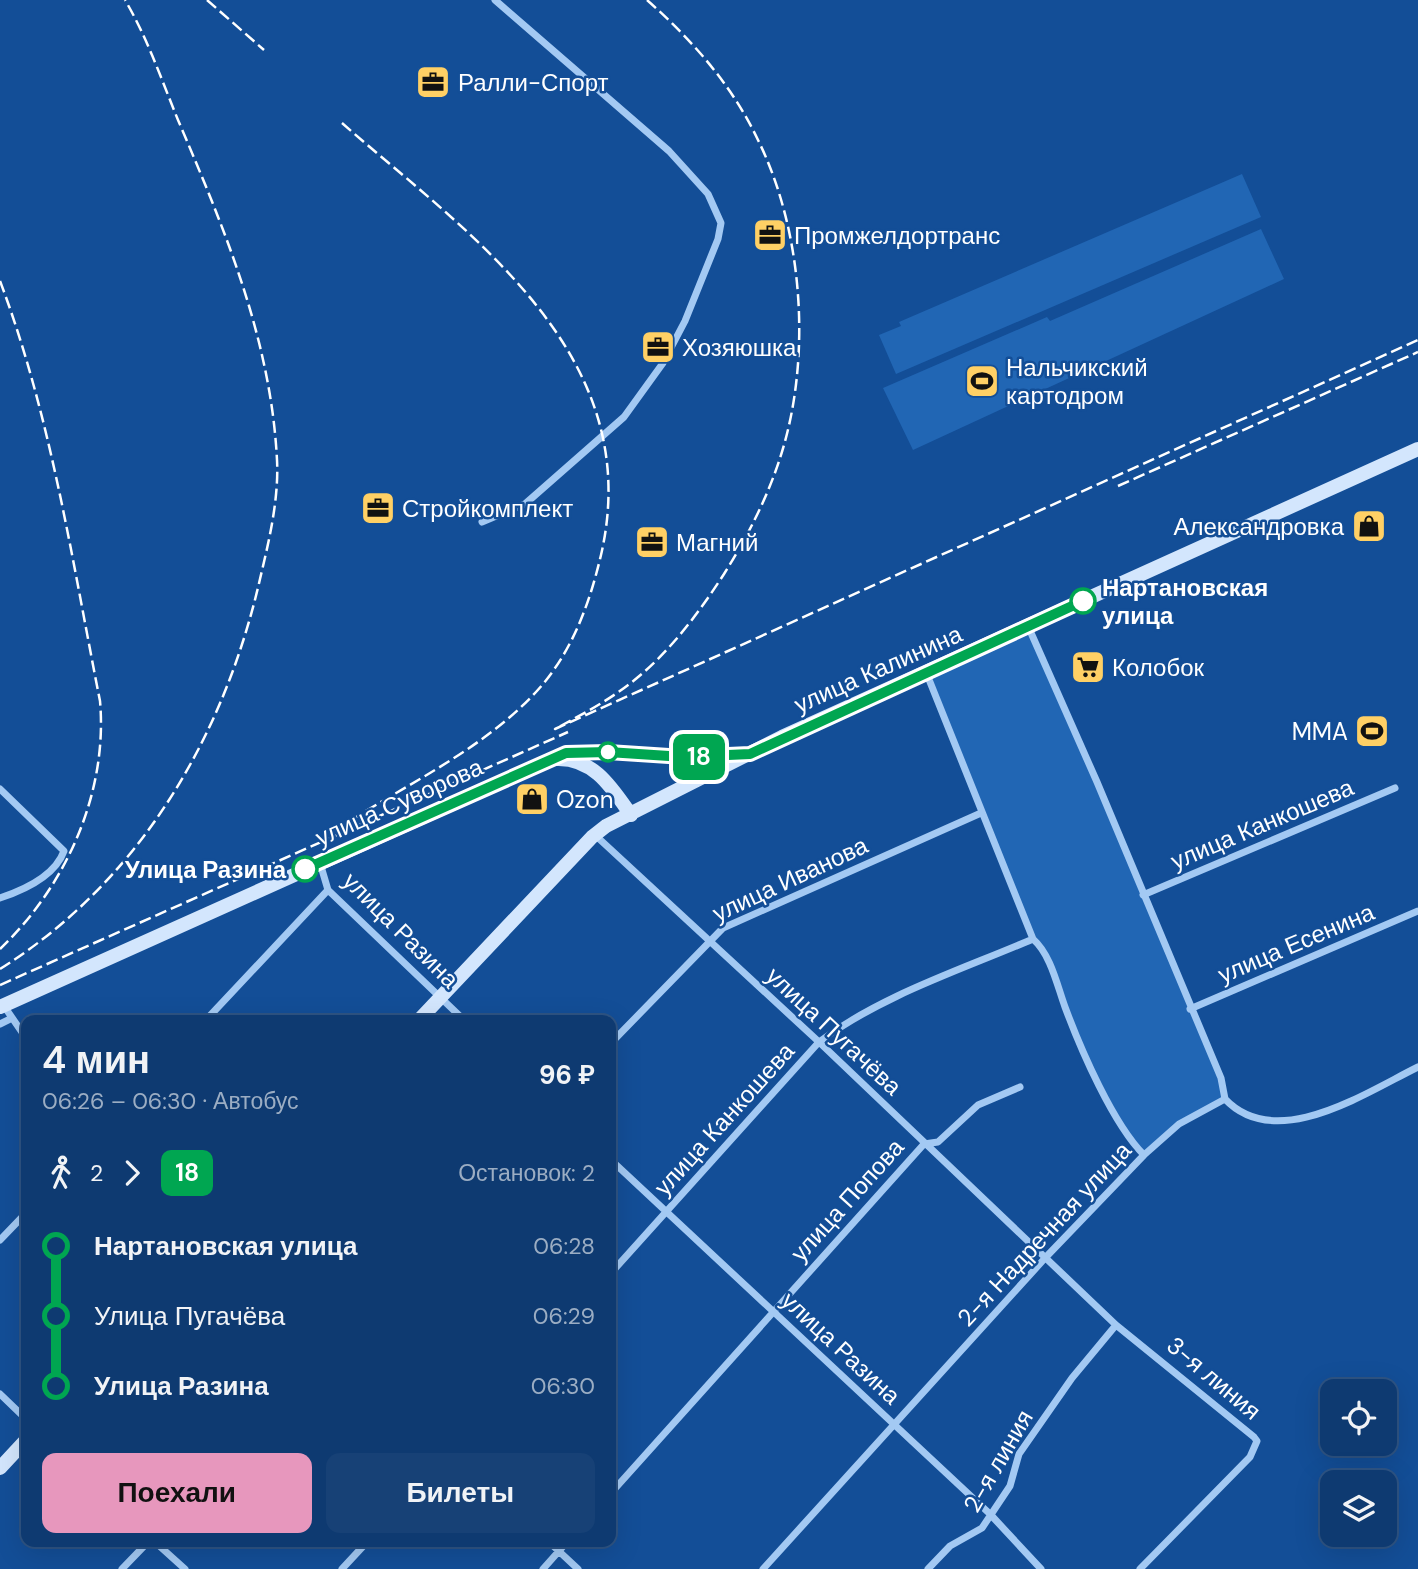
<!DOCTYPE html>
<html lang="ru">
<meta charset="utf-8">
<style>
body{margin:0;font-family:"DM Sans",sans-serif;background:#174176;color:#f1f3f6;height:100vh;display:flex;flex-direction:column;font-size:26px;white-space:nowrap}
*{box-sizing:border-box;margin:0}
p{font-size:23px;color:#9badc3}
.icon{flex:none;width:38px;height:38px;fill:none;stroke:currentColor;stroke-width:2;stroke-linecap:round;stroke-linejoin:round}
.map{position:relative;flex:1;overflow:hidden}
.details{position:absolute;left:21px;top:1015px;width:595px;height:532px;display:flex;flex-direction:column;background:#0e3a71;border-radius:14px;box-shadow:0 7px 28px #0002,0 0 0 2px #2e5484}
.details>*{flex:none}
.badge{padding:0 14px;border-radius:10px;font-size:24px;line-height:46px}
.tools{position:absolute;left:1320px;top:1379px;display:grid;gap:14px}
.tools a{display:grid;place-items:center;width:77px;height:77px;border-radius:14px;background:#0e3a71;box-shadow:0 7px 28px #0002,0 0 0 2px #2e5484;font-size:35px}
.map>.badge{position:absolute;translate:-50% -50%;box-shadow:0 0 0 4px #fff}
.legs{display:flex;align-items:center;gap:10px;height:77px;padding:0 21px;font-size:23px}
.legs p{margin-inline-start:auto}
.overview{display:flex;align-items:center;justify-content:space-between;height:119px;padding:0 21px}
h1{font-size:38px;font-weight:600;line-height:52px}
.primary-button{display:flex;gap:14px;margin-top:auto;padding:14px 21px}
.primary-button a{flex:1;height:80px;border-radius:14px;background:#e797bd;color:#111;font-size:28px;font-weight:600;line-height:80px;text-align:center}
.primary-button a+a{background:#174176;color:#f1f3f6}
ul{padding:0 21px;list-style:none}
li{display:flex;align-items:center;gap:24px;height:70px;font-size:26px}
li i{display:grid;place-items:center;width:10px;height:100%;margin:0 9px;background:currentColor}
li i::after{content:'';width:18px;height:18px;margin:-9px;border:5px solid;border-radius:50%;background:#0e3a71}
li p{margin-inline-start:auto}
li:first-child i{background:linear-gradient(#0000 50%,currentColor 0)}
li:last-child i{background:linear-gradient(currentColor 50%,#0000 0)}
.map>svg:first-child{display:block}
</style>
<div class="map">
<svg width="1418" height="1569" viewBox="0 0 1418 1569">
<rect width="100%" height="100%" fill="#134e97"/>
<path fill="#2166b4" d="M1242 174 1261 217 896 374 879 335 901 326 899 322Z
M1261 229 1284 279 913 450 883 388 1047 317 1050 321Z
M1028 626 1207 1047 1225 1099 1190 1117 1144 1155C1088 1097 1075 1007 1033 939L926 672Z"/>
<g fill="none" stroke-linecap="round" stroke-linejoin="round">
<path stroke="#a3c9f3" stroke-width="7" d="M482 522 525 504 624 417 663 363 685 321 718 239 721 223 708 194 669 151 495 0
M1028 626 1097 782 1221 1078 1225 1099
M926 672 1033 939C1051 955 1057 985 1065 1007 1081 1050 1113 1124 1144 1155
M0 789 64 851C55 876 24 890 0 898
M595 835 819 1042 1116 1325 1254 1437 1257 1441 1250 1457 1140 1569
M320 863 328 890 464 1020
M1143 895 1395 788
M4 1006 26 1038
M1190 1009 1418 911
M206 1020 328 890
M0 1024 12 1018
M611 1043 723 928 981 813
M1225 1099C1276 1153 1365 1093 1418 1067
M611 1160 990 1514 1041 1569
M0 1240 26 1213
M611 1273 819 1042C882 995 961 970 1033 939
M0 1394 26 1419
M611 1493 924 1144 938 1142 978 1105 1020 1087
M155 1542 185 1569
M549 1542 578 1569
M122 1569 148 1542
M342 1569 367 1542
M543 1569 567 1542
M763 1569 1046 1257 1144 1155 1179 1124 1225 1099
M928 1569 950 1546 982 1528 1010 1486 1019 1454 1072 1378 1116 1325"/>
<path stroke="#d3e6fd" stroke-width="14" d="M557 759C594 758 612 788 631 815
M0 1007 566 753 608 752 684 757 745 755
M419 1020 592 837 606 826 782 737 1418 449
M0 1468 26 1440"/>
<path stroke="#fff" stroke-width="2.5" stroke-dasharray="12 5" stroke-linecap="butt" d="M207 0 264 50
M647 0C692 40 732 85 758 140 802 229 811 350 784 445 771 491 749 534 724 574 698 614 669 653 632 682 608 701 581 715 555 729L1418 340
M342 123C472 237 647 355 601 555 589 606 571 654 536 692 485 747 415 780 353 819
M0 281C51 416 72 560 100 701 108 793 66 886 0 949
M1118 486 1418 352
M0 969C139 882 224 737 260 579 269 541 279 499 277 460 271 340 225 230 178 120 162 81 147 37 125 0
M0 985 568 732"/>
</g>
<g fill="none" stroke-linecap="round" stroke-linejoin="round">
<g stroke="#fff" stroke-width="16">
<path id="line-1" d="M305 869 566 753 608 752 684 757 750 754 1083 601"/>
</g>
<use href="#line-1" stroke="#00a651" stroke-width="10"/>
</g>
<defs>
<g id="office-square" transform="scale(1.75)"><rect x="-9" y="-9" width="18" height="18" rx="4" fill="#ffd065" stroke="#134e97"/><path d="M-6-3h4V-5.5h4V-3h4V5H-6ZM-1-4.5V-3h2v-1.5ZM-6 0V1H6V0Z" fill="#111"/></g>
<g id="stadium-square" transform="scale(1.75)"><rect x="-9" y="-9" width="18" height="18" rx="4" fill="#ffd065" stroke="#134e97"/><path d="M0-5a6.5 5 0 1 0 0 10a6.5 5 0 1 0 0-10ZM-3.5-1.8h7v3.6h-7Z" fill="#111"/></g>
<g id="shop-square" transform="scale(1.75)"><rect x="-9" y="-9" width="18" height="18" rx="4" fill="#ffd065" stroke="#134e97"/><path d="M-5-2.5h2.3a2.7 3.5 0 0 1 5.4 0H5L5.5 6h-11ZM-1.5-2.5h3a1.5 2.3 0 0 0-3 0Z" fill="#111"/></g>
<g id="supermarket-square" transform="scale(1.75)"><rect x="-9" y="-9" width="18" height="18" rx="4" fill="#ffd065" stroke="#134e97"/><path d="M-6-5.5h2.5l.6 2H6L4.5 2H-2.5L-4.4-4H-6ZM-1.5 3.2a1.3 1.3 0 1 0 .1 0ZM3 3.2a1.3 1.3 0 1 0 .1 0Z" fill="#111"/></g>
</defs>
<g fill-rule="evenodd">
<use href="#office-square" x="433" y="82"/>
<use href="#office-square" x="770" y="235"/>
<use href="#office-square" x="658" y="347"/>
<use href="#stadium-square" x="982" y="381"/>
<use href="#office-square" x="378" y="508"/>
<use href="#shop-square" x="1369" y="526"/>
<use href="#office-square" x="652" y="542"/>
<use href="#supermarket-square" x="1088" y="667"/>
<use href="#stadium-square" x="1372" y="731"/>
<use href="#shop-square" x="532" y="799"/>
</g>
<g fill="#fff" stroke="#00a651" stroke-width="3.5">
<circle cx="1083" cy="601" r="12"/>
<circle cx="608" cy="752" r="9"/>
<circle cx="305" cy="869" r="12"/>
</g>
<g text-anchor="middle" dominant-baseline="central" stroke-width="5" stroke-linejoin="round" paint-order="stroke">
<g font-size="24" fill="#fff" stroke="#134e97" text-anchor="start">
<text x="458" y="82">Ралли-Спорт</text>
<text x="794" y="235">Промжелдортранс</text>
<text x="682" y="347">Хозяюшка</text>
<text x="1006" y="367">Нальчикский<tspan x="1006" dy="28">картодром</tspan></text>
<text x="402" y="508">Стройкомплект</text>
<text x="1344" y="526" text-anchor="end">Александровка</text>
<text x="676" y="542">Магний</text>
<text x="1112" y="667">Колобок</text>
<text x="1348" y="731" text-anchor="end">MMA</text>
<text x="556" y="799">Ozon</text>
</g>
<g font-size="24" font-weight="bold" fill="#fff" stroke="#134e97" text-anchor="start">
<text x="1102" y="587">Нартановская<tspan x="1102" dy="28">улица</tspan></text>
<text x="286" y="869" text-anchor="end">Улица Разина</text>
</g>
<g font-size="24" fill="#fff" stroke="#134e97">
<text transform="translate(878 669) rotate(-24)">улица Калинина</text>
<text transform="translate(399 802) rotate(-24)">улица Суворова</text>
<text transform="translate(1262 824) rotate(-23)">улица Канкошева</text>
<text transform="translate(790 879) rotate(-25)">улица Иванова</text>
<text transform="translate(401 930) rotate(45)">улица Разина</text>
<text transform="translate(1296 943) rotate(-23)">улица Есенина</text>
<text transform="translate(834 1031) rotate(43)">улица Пугачёва</text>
<text transform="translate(724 1119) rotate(-48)">улица Канкошева</text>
<text transform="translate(847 1200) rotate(-48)">улица Попова</text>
<text transform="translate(1044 1234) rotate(-47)">2-я Надречная улица</text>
<text transform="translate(841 1348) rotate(43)">улица Разина</text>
<text transform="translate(1214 1378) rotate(40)">3-я линия</text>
<text transform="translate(998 1461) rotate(-60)">2-я линия</text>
</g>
</g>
</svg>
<div class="tools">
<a><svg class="icon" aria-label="locate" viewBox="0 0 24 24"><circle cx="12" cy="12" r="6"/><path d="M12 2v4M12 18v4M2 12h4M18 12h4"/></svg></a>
<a><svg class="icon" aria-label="layers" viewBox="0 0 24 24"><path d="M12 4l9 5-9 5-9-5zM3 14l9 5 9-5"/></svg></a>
</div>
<b class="badge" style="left:699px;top:757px;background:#00a651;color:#fff">18</b>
<section class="details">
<div class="overview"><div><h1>4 мин</h1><p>06:26 – 06:30 · Автобус</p></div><b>96 ₽</b></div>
<div class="legs"><svg class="icon" aria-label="walk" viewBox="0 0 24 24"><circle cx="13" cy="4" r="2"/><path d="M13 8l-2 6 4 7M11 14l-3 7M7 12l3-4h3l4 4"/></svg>2<svg class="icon" aria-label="forward" viewBox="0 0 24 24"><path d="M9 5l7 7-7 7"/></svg><b class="badge" style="background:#00a651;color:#fff">18</b><p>Остановок: 2</p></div>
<ul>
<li><i style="color:#00a651"></i><b>Нартановская улица</b><p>06:28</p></li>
<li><i style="color:#00a651"></i><span>Улица Пугачёва</span><p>06:29</p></li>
<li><i style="color:#00a651"></i><b>Улица Разина</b><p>06:30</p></li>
</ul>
<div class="primary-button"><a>Поехали</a><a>Билеты</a></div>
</section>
</div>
